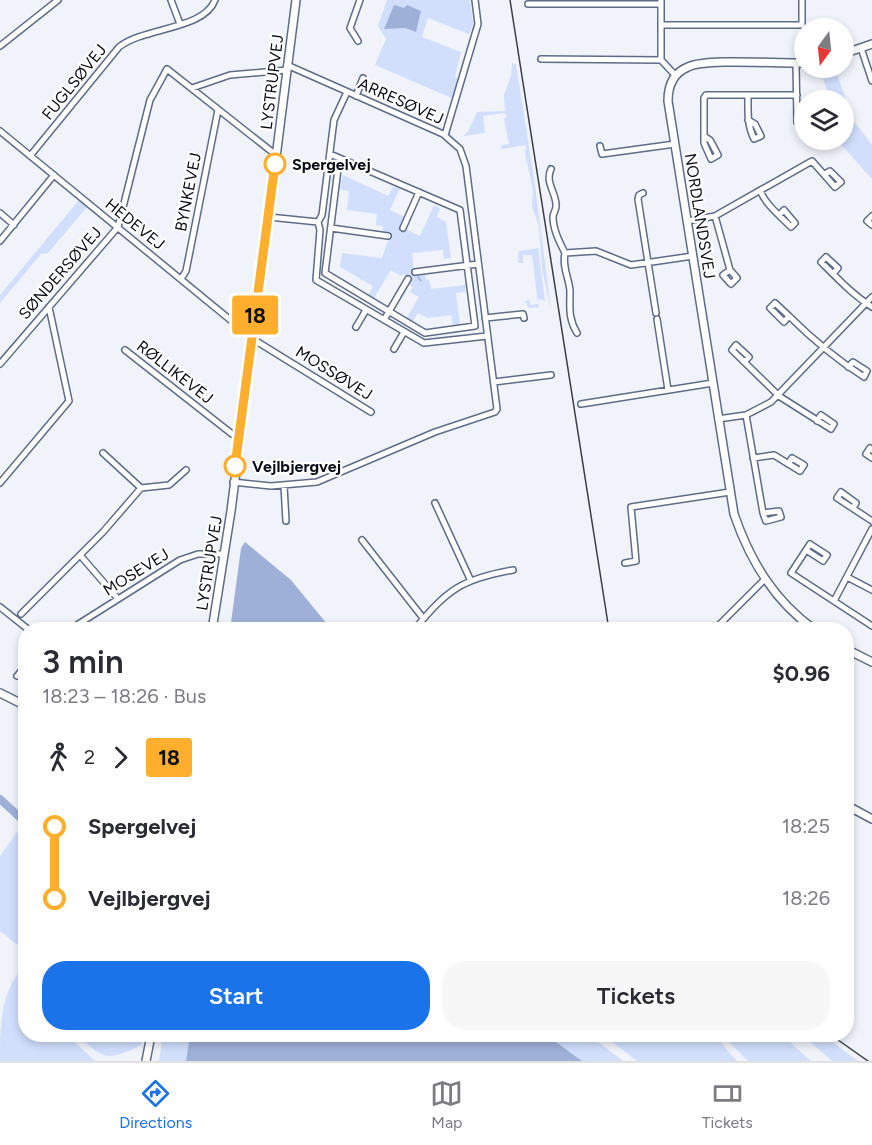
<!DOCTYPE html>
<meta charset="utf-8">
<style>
body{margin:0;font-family:Figtree,sans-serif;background:#f7f7f7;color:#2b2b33;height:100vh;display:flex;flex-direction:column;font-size:22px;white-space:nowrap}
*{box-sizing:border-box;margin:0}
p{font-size:20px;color:#7c7c81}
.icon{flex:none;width:33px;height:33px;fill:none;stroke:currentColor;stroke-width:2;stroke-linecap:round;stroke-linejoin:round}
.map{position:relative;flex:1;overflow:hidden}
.sheet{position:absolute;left:18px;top:622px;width:836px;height:420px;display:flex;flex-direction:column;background:#fff;border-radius:24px;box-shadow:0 3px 9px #0003}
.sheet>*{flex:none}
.badge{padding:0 12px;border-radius:4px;font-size:21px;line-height:39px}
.needle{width:39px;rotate:195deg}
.fabs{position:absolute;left:794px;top:18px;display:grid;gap:12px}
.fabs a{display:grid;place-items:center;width:60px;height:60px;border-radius:50%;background:#fff;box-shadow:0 3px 9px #0003;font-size:30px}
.map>.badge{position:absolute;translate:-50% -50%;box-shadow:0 0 0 3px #fff}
.legs{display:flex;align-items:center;gap:9px;height:66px;padding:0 24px;font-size:20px}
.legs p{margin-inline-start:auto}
.summary{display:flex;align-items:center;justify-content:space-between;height:102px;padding:0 24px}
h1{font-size:33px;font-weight:600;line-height:45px}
.cta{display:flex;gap:12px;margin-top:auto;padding:12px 24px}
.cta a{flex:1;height:69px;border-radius:24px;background:#1a73e8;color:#fff;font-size:24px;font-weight:600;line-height:69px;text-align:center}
.cta a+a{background:#f7f7f7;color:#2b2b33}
ul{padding:0 24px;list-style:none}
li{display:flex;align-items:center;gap:21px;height:72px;font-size:22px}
li i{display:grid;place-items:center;width:9px;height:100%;margin:0 8px;background:currentColor}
li i::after{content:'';width:15px;height:15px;margin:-8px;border:4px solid;border-radius:50%;background:#fff}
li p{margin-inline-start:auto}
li:first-child i{background:linear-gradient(#0000 50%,currentColor 0)}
li:last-child i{background:linear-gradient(currentColor 50%,#0000 0)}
.tabs{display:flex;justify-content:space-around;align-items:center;height:84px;border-top:2px solid #e1e1e2;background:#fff;font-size:16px;color:#7c7c81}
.tabs a{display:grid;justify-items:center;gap:3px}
.tabs .on{color:#1a73e8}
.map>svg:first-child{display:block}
</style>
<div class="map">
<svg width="872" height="1061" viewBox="0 0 872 1061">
<rect width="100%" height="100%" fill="#f0f3fa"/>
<path fill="#d1dffd" d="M387 0H470L473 24 469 34 428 18 422 37 461 52 455 77 459 80 454 99 375 65 386 39 378 26Z
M512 63 516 64 535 185 551 310 542 269 539 226 532 207 533 190 525 153 526 145 502 149 501 145 509 144 504 119 507 116 504 113 483 116 485 133 463 136 468 132 477 112 505 111 504 95 511 76Z
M835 68 853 120 872 145V179L837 140H843V100H830L820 69Z
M343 175 388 196 393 187 400 188 390 210 405 217 401 227 420 236 434 205 440 208 437 217 446 222 451 258 444 259 443 250 412 253 414 270 425 273 426 280 429 279 431 289 466 285 465 292 456 293 460 324 453 325 451 315 428 318 418 313 413 321 407 317 419 297 410 292 413 287 408 284 411 279 403 274 401 276 391 270 374 298 368 295 373 286 340 267 342 253 382 258 390 234 383 232V226L376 225 377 214 347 210 349 191 339 189Z
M79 200 87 207 48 253 41 254 0 303V295Z
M538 248 545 301 538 299 539 307 529 308 525 301 529 300 530 305 538 304 532 255H523V263H518L519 251Z
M17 832 25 841V951L0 931V856Z
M24 967 26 1035H67L95 1061H0C0 1029 0 990 24 967Z
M78 1035H143L141 1045C109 1061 104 1061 78 1035Z
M163 1035H190L186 1061H159Z
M534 1035H589L623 1061H582L556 1042Z
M603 1035H714L737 1061H637Z
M722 1035H782L811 1061H748Z
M802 1035H823L858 1061H832Z"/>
<path fill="#9fb0d8" d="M394 5 404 8 407 5 421 11 416 32 405 28 384 29Z
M245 542 291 580 332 630H230L241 548Z
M190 1035H534L556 1042 582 1061H186Z"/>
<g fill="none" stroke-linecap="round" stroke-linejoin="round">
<path stroke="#9fb0d8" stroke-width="1.5" d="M418 277 421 281"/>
<path stroke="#9fb0d8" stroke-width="8" d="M0 799 26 823"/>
<g stroke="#5f6c88" stroke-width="8">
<path id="street" d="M171 0 180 24
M661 0V60L675 75
M528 4H661
M661 25H802V0
M358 41 350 28 360 0
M0 46 58 0
M861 48 872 81
M541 59 661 60
M796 63 797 122H804
M192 88 230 75 287 70
M356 96 363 78
M748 120 755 124 761 136 754 139C747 125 748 112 748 95
M0 131 256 341 371 412
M445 135 478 24 475 0
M704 136 710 140 718 155 711 159 704 143V98L706 95H797
M600 146 602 154 675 144
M330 154 460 210 475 326 425 333 325 273 339 161
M30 156 119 47C144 27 204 30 215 0
M551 169C545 182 555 191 556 204 557 209 553 213 553 217 553 230 560 243 565 253
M760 190C765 204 780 216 791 227L795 223 784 210 779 215
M643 193 639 195 638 199 656 313
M0 213 14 225
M715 216 730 270 737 278 731 284 723 275 730 270
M872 216 867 221 872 225
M269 217 318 222
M687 221 715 216 812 161 835 187 841 182 830 171 825 174
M318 222 320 230 316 280 424 343 487 336
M318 222 322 215 334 120 347 92
M331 228 388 236
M403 228 419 192
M0 241 54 175
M415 272 478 264
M833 274 838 268 826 257 821 262C837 278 853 295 872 307
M181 279 186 271 218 110
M789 316 775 303 770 308 784 322 789 316C813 340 836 359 864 377L867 371 853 362 848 367
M485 318 523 314 524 318
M657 319 668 390
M384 320 408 279
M356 327 366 310
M577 333C568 318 570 307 570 291 569 278 562 267 565 253L596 251 631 265 693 256
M394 349 404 332
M125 350 232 434 239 436
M744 362 749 357 736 345 732 350 778 395 782 398 831 429 834 424 821 415 817 421
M0 364 118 227 150 100 167 69 276 155
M494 382 551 375
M581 404 713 383
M746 415 763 513 766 521 781 517 779 511 763 513
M718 419 746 415 771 402 872 297
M872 450 870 448 866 454 872 458
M103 453 141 488 169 485 186 470
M753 458 774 455 800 471 804 465 792 458 788 464
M233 482 271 486 317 482 435 432 495 412 497 409 466 166 460 149 443 134 287 65
M0 483 69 401 49 307
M284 486 286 521
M435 503 470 579
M853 508 856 503 841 492 837 498 872 521
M362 540 423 618
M806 550 823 561 827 555 810 544 791 573 872 626
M80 555 118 599
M625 563 636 561 631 507 730 492
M847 577 872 590
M834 601 872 529
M0 607 29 630
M21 614 103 532 141 488
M69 630 180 560 198 554H223
M414 630C447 590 461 579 513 570
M714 630 765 579
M17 676 26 665"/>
</g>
<g stroke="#5f6c88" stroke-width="10">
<path id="secondary" d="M843 54 872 44
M804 63C778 64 708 58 688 67 673 73 668 86 668 101L734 514C750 561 774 601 815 630
M212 630 231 511 296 0
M846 649 872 662
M0 693 26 706
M846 805 872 819
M146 1061 151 1035"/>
</g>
<use href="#street" stroke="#fff" stroke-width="5"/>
<use href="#secondary" stroke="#fff" stroke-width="7"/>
<path stroke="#3a3e48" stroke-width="1.5" d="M510 0 609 630
M831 1035 868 1061"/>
</g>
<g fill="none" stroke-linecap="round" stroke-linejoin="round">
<g stroke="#fff" stroke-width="14">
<path id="line-1" d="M235 466 275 164"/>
</g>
<use href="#line-1" stroke="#ffae2d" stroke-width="9"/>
</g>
<g fill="#fff" stroke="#ffae2d" stroke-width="3">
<circle cx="275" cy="164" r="10"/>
<circle cx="235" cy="466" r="10"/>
</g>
<g text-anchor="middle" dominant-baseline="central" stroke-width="4.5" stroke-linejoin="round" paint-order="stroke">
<g font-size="16" fill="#080c17" stroke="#fff">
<text transform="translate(74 82) rotate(-51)">FUGLSØVEJ</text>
<text transform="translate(272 82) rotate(-83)">LYSTRUPVEJ</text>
<text transform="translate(401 101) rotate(24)">ARRESØVEJ</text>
<text transform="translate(188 192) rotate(-79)">BYNKEVEJ</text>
<text transform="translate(700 216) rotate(81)">NORDLANDSVEJ</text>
<text transform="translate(135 224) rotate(39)">HEDEVEJ</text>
<text transform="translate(60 273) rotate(-49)">SØNDERSØVEJ</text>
<text transform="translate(175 372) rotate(38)">RØLLIKEVEJ</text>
<text transform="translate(334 373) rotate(32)">MOSSØVEJ</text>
<text transform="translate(209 563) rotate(-81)">LYSTRUPVEJ</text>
<text transform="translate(136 572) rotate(-32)">MOSEVEJ</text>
</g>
<g font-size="16" font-weight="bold" fill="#080c17" stroke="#fff" text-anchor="start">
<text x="292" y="164">Spergelvej</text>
<text x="252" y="466">Vejlbjergvej</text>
</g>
</g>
</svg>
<div class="fabs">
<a><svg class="needle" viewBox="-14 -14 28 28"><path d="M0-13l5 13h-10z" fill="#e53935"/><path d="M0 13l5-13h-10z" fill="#7c7c81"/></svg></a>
<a><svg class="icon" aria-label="layers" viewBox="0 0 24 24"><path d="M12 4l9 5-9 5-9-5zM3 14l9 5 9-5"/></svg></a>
</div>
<b class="badge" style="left:255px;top:315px;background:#ffae2d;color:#111">18</b>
<section class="sheet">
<div class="summary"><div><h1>3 min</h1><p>18:23 – 18:26 · Bus</p></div><b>$0.96</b></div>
<div class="legs"><svg class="icon" aria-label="walk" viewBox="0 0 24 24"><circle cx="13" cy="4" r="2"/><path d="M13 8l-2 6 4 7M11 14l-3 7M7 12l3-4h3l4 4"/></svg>2<svg class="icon" aria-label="forward" viewBox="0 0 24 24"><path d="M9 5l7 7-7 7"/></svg><b class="badge" style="background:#ffae2d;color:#111">18</b></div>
<ul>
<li><i style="color:#ffae2d"></i><b>Spergelvej</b><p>18:25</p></li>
<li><i style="color:#ffae2d"></i><b>Vejlbjergvej</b><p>18:26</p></li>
</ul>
<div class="cta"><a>Start</a><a>Tickets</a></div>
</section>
</div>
<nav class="tabs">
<a class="on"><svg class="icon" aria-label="directions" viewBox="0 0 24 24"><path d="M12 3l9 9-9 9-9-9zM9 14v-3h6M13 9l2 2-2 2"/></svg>Directions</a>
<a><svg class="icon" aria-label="map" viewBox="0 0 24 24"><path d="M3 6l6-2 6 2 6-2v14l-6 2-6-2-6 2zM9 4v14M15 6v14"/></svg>Map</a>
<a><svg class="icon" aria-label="tickets" viewBox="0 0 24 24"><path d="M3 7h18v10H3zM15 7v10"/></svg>Tickets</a>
</nav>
